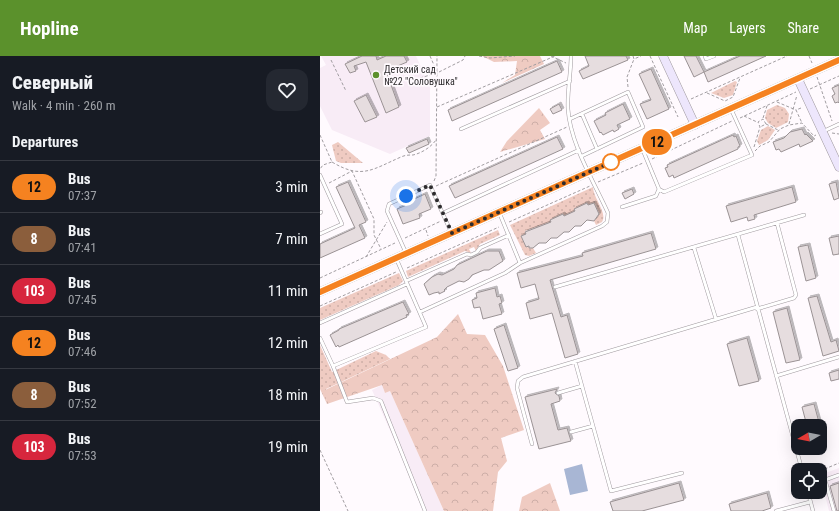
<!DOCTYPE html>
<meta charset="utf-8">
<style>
body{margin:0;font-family:"Roboto Condensed",sans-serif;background:#242831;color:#f1f3f6;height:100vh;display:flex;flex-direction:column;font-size:15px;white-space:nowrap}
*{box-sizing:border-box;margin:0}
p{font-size:13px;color:#9ea1a6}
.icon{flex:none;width:22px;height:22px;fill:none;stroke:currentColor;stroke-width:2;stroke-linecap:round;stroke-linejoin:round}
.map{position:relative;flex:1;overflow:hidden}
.details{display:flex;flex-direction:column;background:#171b24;width:320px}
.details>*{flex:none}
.badge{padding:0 8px;border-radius:13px;font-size:14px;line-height:26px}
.needle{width:26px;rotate:260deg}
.buttons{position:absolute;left:471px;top:363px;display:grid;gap:8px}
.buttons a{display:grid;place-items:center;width:36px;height:36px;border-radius:8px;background:#171b24;box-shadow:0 4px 16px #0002;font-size:20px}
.you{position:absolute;width:20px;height:20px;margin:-10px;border:3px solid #fff;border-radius:50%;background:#1a73e8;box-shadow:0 0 0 6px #1a73e833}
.map>.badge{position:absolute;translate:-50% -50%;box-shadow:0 0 0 2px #fff}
h2{padding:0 12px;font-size:15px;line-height:36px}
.round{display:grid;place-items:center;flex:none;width:42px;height:42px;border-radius:12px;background:#242831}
.summary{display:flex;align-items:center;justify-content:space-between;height:68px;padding:0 12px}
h1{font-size:19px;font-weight:800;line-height:30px}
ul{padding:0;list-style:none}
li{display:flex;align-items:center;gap:12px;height:52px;padding:0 12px;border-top:1px solid #363941}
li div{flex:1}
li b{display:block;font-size:15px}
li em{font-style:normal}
li .badge{min-width:44px;font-weight:700;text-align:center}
header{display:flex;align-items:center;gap:24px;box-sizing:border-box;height:56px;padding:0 20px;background:#5b912c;color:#fff}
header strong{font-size:19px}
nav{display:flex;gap:22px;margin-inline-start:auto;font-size:14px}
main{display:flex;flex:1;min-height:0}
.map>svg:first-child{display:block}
</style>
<header>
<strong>Hopline</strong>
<nav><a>Map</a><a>Layers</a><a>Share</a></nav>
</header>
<main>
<section class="details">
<div class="summary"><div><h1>Северный</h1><p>Walk · 4 min · 260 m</p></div><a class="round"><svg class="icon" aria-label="heart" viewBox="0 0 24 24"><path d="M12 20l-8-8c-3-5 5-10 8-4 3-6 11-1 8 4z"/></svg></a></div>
<h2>Departures</h2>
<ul>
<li><span class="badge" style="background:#f58220;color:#111">12</span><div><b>Bus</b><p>07:37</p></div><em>3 min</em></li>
<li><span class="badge" style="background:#8b5e3c;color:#fff">8</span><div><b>Bus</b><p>07:41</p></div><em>7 min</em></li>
<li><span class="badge" style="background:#d7263d;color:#fff">103</span><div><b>Bus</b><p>07:45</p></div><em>11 min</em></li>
<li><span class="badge" style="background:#f58220;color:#111">12</span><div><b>Bus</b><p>07:46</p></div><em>12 min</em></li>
<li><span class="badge" style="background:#8b5e3c;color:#fff">8</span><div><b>Bus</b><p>07:52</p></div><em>18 min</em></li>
<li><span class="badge" style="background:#d7263d;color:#fff">103</span><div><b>Bus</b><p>07:53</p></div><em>19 min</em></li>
</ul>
</section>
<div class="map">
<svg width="519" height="455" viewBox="0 0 519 455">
<defs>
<pattern id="grass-dots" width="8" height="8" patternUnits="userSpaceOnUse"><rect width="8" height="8" fill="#efcbc2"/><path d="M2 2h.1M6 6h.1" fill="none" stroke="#cdaea7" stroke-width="1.8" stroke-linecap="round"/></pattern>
<pattern id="forest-crowns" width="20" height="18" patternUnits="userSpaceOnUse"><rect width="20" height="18" fill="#efcbc2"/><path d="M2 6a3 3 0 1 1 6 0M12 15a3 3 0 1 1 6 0" fill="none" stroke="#cdaea7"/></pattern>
<filter id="shadow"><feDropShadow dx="2" dy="-2" stdDeviation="0" flood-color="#0004"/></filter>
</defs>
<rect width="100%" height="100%" fill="#fffafe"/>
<path fill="#f8ecf6" d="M1 0H96L110 31V80L70 98 12 74 0 50V12L6 9Z
M62 329 65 337 70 335 124 455H106L52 334Z
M519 412V455H509L500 419Z"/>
<path fill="url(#grass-dots)" d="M415 25 417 26 413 39 404 42 391 37Z
M457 49 465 52 469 58 468 66 456 72 448 67 445 62 447 54Z
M448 70 455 74 448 84 439 89 437 85 441 74Z
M18 86 43 107H21L16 105 12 89Z
M273 131C273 142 288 157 282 166L276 169 274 165 279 158 274 147 268 149 267 147 254 153 255 155 244 160 243 158 230 164 231 166 205 175 206 178 201 180 206 191 213 192 216 197 209 200 205 199 190 169Z
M178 174 180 179 160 188 156 195 154 191 149 193 151 197 145 195 88 221 86 215Z
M79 217 83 225 79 229 0 264V252Z
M0 289 12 316 56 295 66 299 70 303 6 333 7 348 0 333Z"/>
<path fill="url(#forest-crowns)" d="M162 0H220L224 8 182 27 195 19 197 5 174 6Z
M219 52 230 67 220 74 225 83 180 96 187 85Z
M138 258 147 278 165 279 183 310 204 374 181 382 187 405 178 416 173 455H124L70 335 65 337 62 329 7 348 5 334 117 281Z
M230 427 240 455H199L202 441Z"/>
<path fill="#a8b6d4" d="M262 408 268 435 250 439 244 413Z"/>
<path fill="#e6dddf" stroke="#9a9294" filter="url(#shadow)" d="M42 0H56L57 4 66 0H84L87 6 66 15 79 51 66 57 46 6 34 10 36 15 30 17 25 8Z
M265 0H306L308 4 263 23 259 15 269 10Z
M364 0H376L384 16 374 21Z
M420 0H446L388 26 384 16Z
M237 5 242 16 132 65 128 54Z
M331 13 349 53 327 63 320 48 331 44 319 18Z
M519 29V47L518 46 515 47 512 40 515 38 512 32Z
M46 39 57 61 45 66 34 45Z
M239 48 242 54 233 58 230 53Z
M303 48 310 63 297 69 299 73 294 76 293 74 283 79 281 76 280 77 274 65 286 59 285 57Z
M482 73 485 79 486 78 493 85 480 91 479 88 461 96 459 93 456 94 453 86 464 82 470 76Z
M413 79 414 81 416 80 420 90 418 91V93L354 122 353 119 349 121 345 112 348 111 347 109Z
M237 81 243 93 135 142 129 130Z
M107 83 109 88 89 97 86 92Z
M28 126 46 166 39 169 45 182 0 202V188L35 172 16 131Z
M516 126 519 142 514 144 509 128Z
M472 131 476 146 434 159 435 163 428 165 427 161 411 166 406 150Z
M312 133 314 138 305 143 302 137Z
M105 138 111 153 99 158 100 162 83 168 77 153 89 148 88 146Z
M267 147 268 149 274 147 279 158 274 165 267 164 261 170H255L249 176H244L237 182H231L226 187H219L213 192H209V190L206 191 201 180 206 178 205 176 231 166 230 164 243 158 244 160 255 155 254 153Z
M331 177 336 193 230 224 241 261 247 259 258 298 245 302 232 257 210 263 206 247 219 243 215 228 201 232 197 217 263 200 262 197Z
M519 180V198L513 199 509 182Z
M488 189 496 222 486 225 478 191Z
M167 195H179L183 205 169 214H164L152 219 149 223 144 226 139 225 127 231 124 234 125 235 119 238V236L114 237 109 239 104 228 112 221 118 218 122 219 134 213 137 209Z
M175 232 177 241 180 240 182 247 179 248 182 258 163 263 160 251 154 252 152 244 157 242 156 237Z
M497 240 511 286 516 284 519 295 503 300 488 242Z
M83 246 89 258 86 259 87 261 19 291 18 289 16 291 10 279 19 274V273Z
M467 252 480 304 466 307 453 256Z
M184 269 198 312 188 315 174 273Z
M427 282 439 325 419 330 407 288Z
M519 314V323L511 325 509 317Z
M237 333 235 337 239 340 240 345 231 348 238 374 247 372 251 385 219 393 205 341Z
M494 348 500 370H487L482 351Z
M359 427 364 444 322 455H293L290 446Z
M519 427V455H517L510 430Z
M447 437 451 452 442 455H411L409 448Z"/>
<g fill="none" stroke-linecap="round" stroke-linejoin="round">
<g stroke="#a09a9f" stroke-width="4">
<path id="lane" d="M385 0 386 3 394 0
M262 58 277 93
M250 63 308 36 323 71 262 100
M141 73 250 25
M504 75 519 68
M322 92 339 133 344 136 432 99 411 53
M0 119 22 168 0 178
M302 151 336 140 339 133
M179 156 200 207 282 170 287 166 288 157C274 126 250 87 248 53 247 35 251 18 251 0
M0 157 1 156
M123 157 259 94
M418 179 482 414
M374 192 396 263
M86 197 67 155 69 148 110 129 131 176
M86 225 147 198 151 199 157 196 160 192 189 179
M235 231 484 159
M437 253 474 242 476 239 457 167
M100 256 185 217 200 207
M0 267 87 228
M0 282 13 310 106 271 76 202
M255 305 291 435 362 417
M13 310 27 346 53 342 61 345 105 455
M456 320 519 301
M238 337 262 330
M251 376 273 370
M212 388 197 332 198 325 203 321 437 251
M488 436 493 455
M456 455 490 446
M514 455 505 424 519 419"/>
</g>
<g stroke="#a09a9f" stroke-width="9">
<path id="secondary" d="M343 0 375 69
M478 23 519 111
M0 236 519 4"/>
</g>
<path stroke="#a19da1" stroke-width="1" stroke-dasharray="3 2" stroke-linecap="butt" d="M110 0 117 16
M159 0 170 2 195 0
M231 0 246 7
M313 0 314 3 321 0
M330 0 358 61
M489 0 492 7
M11 4 26 35
M497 21 512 65
M100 22 117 17 143 4 145 0
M308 31 307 21 314 3
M490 33 519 20
M387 37 405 45 413 41 420 22
M371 43 467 0
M457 46 476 54
M117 51 235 0
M481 52 476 54 482 67
M424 60 437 66
M420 62 476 36
M443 62 447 50
M446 68 458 74
M469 68 477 39
M512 77 519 78
M0 79 12 106 3 109 0 113
M434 91 440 71 438 66 443 63 446 68 440 71
M435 95 440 90 449 86 460 73 469 69 482 67 494 80 496 79
M332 103 412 65
M12 106C42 124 53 113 81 101 85 99 89 99 93 99 102 97 111 91 116 84
M114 125 116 120 117 0
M278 126 323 107
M9 127 32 115 54 163V179L61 193
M116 130 247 71
M189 166 270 130
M106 174 108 180
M85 182 121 165
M46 201 67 166
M87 212 179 171
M0 222 75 187
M0 250 76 216
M0 394 28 455
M500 415 519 407"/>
<use href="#lane" stroke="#fff" stroke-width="3"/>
<use href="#secondary" stroke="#ede6fc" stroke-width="8"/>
</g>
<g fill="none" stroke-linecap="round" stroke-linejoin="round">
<g stroke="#fff" stroke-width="9">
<path id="line" d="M0 236 519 4"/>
</g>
<use href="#line" stroke="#f58220" stroke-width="6"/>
<path stroke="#2d2b2d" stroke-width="4" stroke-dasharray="0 7.2" d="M86 140 110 129 132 177 294 105 291 106"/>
</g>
<circle fill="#5b912c" stroke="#fffafe" stroke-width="1.5" cx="56" cy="19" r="4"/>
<circle fill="#fff" stroke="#f58220" stroke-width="2" cx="291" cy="106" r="8"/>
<g text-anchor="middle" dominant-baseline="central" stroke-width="3.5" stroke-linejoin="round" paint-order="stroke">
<g font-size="10" fill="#2d2b2d" stroke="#fffafe" text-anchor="start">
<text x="64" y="13">Детский сад<tspan x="64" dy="12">№22 "Соловушка"</tspan></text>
</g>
</g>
</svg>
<div class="buttons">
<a><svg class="needle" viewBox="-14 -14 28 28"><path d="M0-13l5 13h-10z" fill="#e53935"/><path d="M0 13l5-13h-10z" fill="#9ea1a6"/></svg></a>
<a><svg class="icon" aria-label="locate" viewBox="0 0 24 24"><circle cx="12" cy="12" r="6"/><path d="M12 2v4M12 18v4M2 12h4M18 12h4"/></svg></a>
</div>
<div class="you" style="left:86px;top:140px"></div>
<b class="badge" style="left:337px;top:86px;background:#f58220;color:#111">12</b>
</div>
</main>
